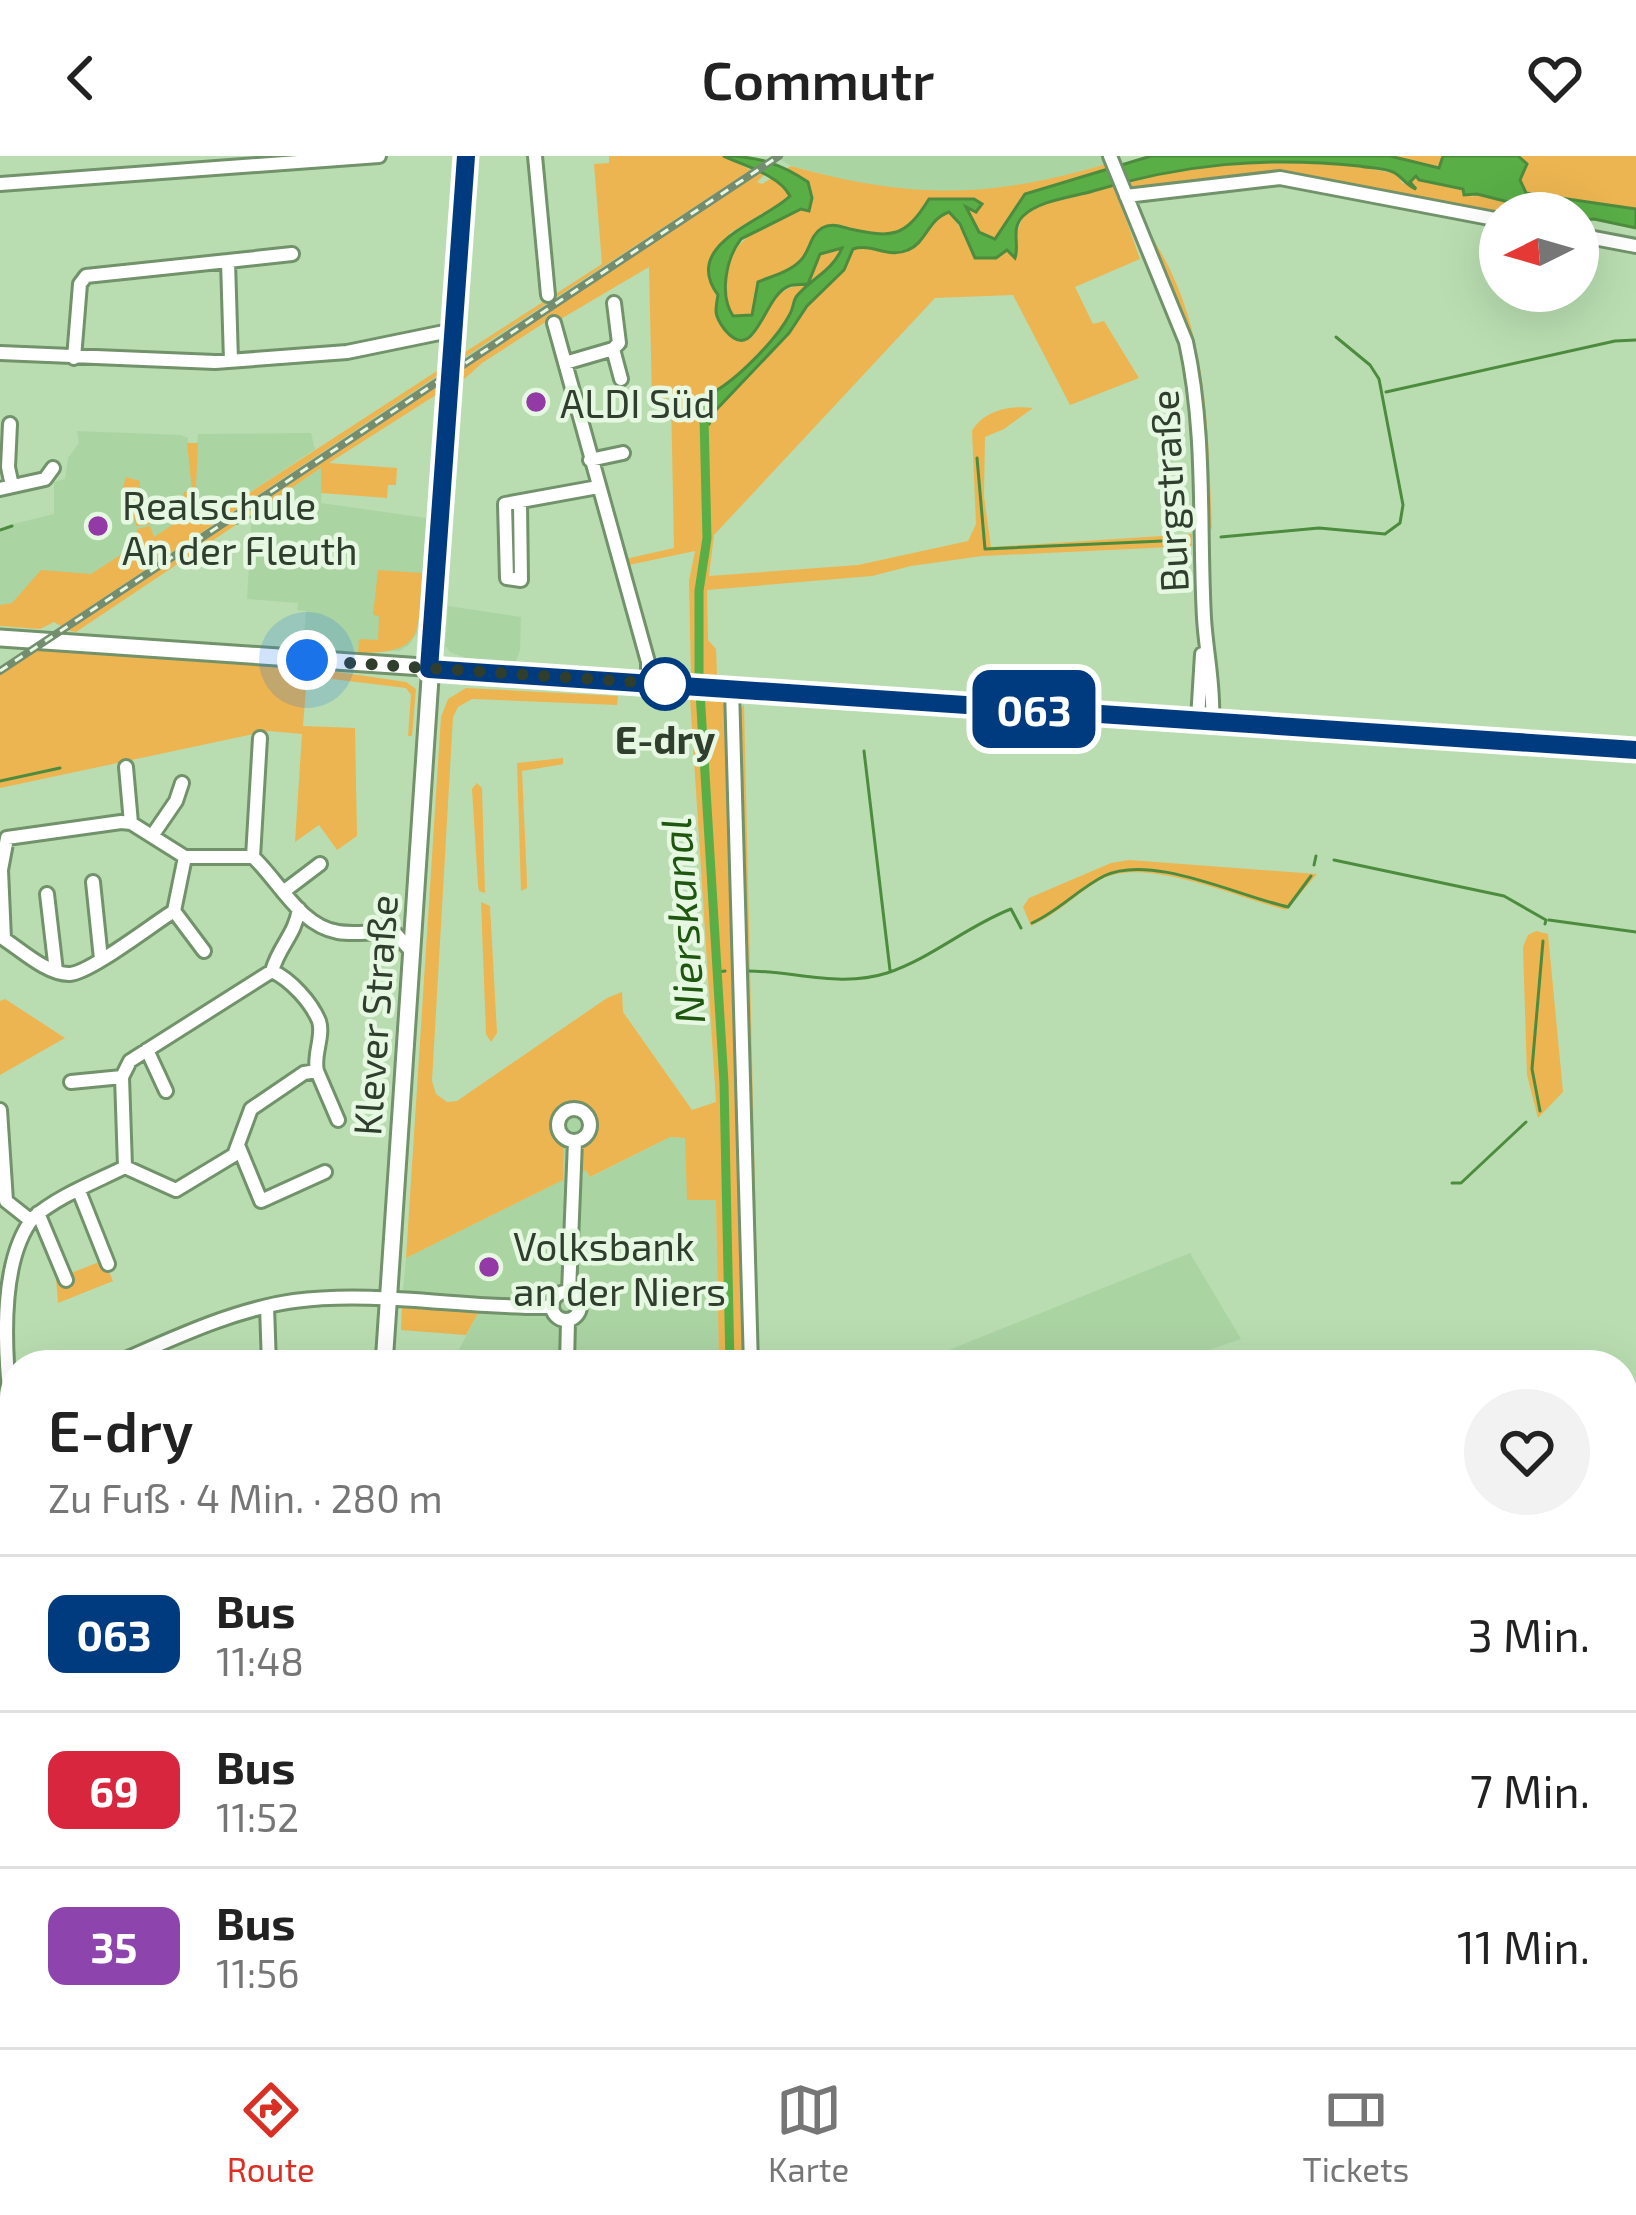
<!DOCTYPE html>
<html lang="de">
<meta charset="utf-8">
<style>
body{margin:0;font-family:"Exo 2",sans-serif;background:#f2f2f2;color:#222;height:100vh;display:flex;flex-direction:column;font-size:45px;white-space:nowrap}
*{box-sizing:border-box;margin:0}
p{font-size:39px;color:#767676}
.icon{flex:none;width:66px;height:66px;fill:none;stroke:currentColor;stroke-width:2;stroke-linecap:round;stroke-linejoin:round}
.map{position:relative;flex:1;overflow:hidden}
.sheet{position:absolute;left:0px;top:1194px;width:1638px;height:699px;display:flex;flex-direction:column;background:#fff;border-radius:48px 48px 0 0;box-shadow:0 12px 48px #0002}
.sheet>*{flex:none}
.badge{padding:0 24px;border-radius:18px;font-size:42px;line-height:78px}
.needle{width:78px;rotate:265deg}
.tools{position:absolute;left:1479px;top:36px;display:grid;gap:24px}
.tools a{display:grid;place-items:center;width:120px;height:120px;border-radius:50%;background:#fff;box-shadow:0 12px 48px #0002;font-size:60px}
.you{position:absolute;width:60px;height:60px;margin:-30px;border:9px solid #fff;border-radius:50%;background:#1a73e8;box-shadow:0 0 0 18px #1a73e833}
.map>.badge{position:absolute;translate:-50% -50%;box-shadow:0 0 0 6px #fff}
.round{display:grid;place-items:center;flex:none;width:126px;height:126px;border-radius:63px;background:#f2f2f2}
.headline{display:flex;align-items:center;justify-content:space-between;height:204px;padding:0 48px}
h1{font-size:57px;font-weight:600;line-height:90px}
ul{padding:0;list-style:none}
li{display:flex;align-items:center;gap:36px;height:156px;padding:0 48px;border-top:3px solid #e0e0e0}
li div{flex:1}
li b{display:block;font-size:45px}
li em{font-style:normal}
li .badge{min-width:132px;font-weight:700;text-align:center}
header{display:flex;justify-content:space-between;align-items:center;height:156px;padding:0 48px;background:#fff;font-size:54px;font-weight:600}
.menu{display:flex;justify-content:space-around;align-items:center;height:168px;border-top:3px solid #e0e0e0;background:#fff;font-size:33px;color:#767676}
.menu a{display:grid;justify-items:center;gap:6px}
.menu .active{color:#d93025}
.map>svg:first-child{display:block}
</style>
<header><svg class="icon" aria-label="back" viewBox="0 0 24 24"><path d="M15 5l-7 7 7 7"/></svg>Commutr<svg class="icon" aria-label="heart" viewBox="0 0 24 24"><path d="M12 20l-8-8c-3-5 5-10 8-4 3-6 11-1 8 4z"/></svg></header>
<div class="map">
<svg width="1636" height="1891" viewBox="0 0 1636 1891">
<rect width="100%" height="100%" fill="#b9ddb1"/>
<path fill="#abd4a3" d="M775 0H1110L1112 6 1045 26 984 35 921 36 858 28 791 10Z
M751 14 760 17 462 211V203Z
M440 218 439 226 66 474 61 471Z
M77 275 181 279 188 282V287H197L198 278 311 277 315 293 223 354 195 351 183 372 39 464 0 461V375L13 368 54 358V326L65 323 68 302 79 287Z
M323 311 321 347 427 362 417 477 409 489 399 495H303L306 455 297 454 298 447 247 443 252 357Z
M448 450 521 461 520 494 515 508 469 503 450 496 445 490Z
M575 949 586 953 593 964V976L581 992 591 1021 670 981 686 982 716 1044 719 1209H451L477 1159 486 1153 402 1146 406 1102 563 1024 564 990 554 969 561 954Z
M1190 1097 1241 1183 1165 1209H861L891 1199 919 1206Z
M247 1878H326L325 1891H246Z
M350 1878H697L698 1891H350Z"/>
<path fill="#ecb551" d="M609 0H723L751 14 462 203V198L602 108 594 8 609 7Z
M1390 0H1636V53L1526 37 1507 27Z
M1315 2 1397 18 1402 27 1412 29 1410 25 1415 19 1420 24 1463 33 1472 41 1477 38 1563 57 1500 60 1280 19 1134 34 1129 23 1225 3Z
M1106 8 1108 13 1025 38 995 83 979 76 966 51 976 55 981 48 929 43C906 81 884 87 842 69L786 115 758 126 752 159 732 160C725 148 726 136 727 122 729 79 767 70 801 53L808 55V26L786 13 791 10C909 43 988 43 1106 8Z
M760 17 764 19 757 26 762 28 772 22 788 32 790 41 730 77 712 132C723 146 719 166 730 181L750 183C773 156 766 132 808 128L820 98 842 92C830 120 810 121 797 140 793 146 794 153 790 158 774 184 731 234 701 242V266L709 267 715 256 789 177 807 150 844 114 853 93C873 87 888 103 908 94 926 87 928 63 949 55L971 89 1014 86 1023 59 1045 48 1114 29 1140 103 1075 131 1093 168 1104 165 1139 222 1070 249 1013 139 935 142 714 379 709 420 858 409 968 385 976 368 972 275C984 254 1011 249 1033 252L1004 273 985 281 984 340 991 391 1192 378V390L982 400 911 410 872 420 707 434 708 484 716 493 717 520H691L689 425 695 395 624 410 621 404 674 392 671 242 652 244 649 111 559 164 550 163 482 207 461 226 462 211Z
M1151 80C1209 168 1208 273 1212 374L1207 366 1204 246 1191 184Z
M440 213V218L61 470 54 466 40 473 0 470V449L12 447 41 414 91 418 136 389 137 373 150 370 154 381 172 369 170 359 149 358 150 368 136 370 131 348 124 346 122 335 126 321 140 325V349L183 350 184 336 192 335 187 287H198L195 350 223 354Z
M439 226V237L329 307 397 312 396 329H388L387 342 321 337V312L76 476 66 474Z
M378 414 422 417C417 476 428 497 358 497L359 483 378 484 379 460 373 459Z
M45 489 270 506 406 526 416 533 412 580H408L411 539 406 532 307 520 303 570 355 572 357 680 337 694 319 669 295 686 302 578 268 575 0 632V519Z
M466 532 618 540 617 549 472 543 458 551 453 561 432 925 436 938 447 946 457 945 607 842 622 836 623 856 692 954 716 946 690 542 724 544 728 560 746 1209H719L716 1044H687L685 982 670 981 590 1021 586 1014 579 1018 581 991 593 976V964L583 951H566L557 958 554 969 564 989 563 1024 406 1102 441 561 448 543Z
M744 548 759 1209H756L737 559Z
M563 602V608L558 609 522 615 527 726V732L521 735 517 607Z
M477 627 482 632 485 737 479 735 478 729 472 633Z
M1129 704 1317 718 1286 754C1238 742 1146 700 1102 723 1077 737 1058 758 1031 770L1023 751 1029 742 1111 707Z
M481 746 490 750 497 877 491 886 486 878Z
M1536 775 1548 778 1563 936 1538 962 1527 919 1523 791 1528 779Z
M5 843 65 882 0 919V845Z
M104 1104 113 1125 58 1147 56 1123Z
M402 1146 488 1151 477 1159 466 1179 401 1174Z
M0 1530 15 1532V1621H0Z"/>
<path fill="#59ae46" stroke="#4d8c3e" stroke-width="3" d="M723 0C756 0 780 7 808 26L812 42 809 55 801 53 741 83C726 102 719 139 733 160L752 159 758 126C772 120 790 116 801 104 810 95 810 79 822 72 831 67 840 70 850 73 892 82 905 82 929 43H974L982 48 976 56 966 51 979 76 995 83 1025 38 1151 0H1390L1439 12 1443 0H1518L1527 8 1520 24 1526 37 1636 53V72L1594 63 1581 64 1578 57H1552L1477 38 1464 39 1463 33 1419 24 1416 20 1410 26 1416 33C1406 29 1403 22 1395 17 1387 12 1368 12 1359 10 1266 0 1182 8 1093 35 1073 41 1039 44 1023 60 1010 73 1020 89 1015 102L1007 94 996 102H975L960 68 949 56C928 63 926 87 908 94 888 103 873 87 853 93L844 114 807 150 789 177 715 255 709 268 701 266V241C728 235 777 183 790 158 793 153 793 146 796 141 811 122 832 116 842 92L820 98 808 128C801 129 795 128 789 130 763 139 756 211 725 174 714 160 715 155 718 139 680 88 765 65 790 40 779 19 745 10 723 0Z"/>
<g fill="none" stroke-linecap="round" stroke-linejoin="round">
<path stroke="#4d8c3e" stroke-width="3" d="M1386 236 1615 185 1636 184
M977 302 985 393 1185 384
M237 367 250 361
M0 374 12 370
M1221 381 1319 372 1385 378 1400 367 1403 349 1379 223 1370 209 1336 181
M864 595 890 814
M0 625 60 612
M1334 704 1504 740 1546 764 1545 768
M1314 709 1316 700
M1549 764 1636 776
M1032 767C1059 755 1078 733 1104 720 1151 697 1238 740 1288 751L1311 720
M748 815C794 815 840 832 887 817 932 802 967 770 1011 753L1021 772
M718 816 725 815
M1540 955 1532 913 1543 785
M1452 1027H1461L1526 966
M1623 1300 1636 1299
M1623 1414 1636 1412
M0 1531 15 1533"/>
<path stroke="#59ae46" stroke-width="9" d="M708 257 704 262 707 382 699 435V520L724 927 730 1209"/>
<g stroke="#71926a" stroke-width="18">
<path id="minor" d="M535 0 548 139
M1110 0 1186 186C1206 277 1199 370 1204 462 1206 496 1214 530 1212 564
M0 28 379 0
M1126 40 1280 22 1500 64
M1578 79 1636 90
M228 105 292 98
M554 167 648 506V527
M613 193 621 223
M0 197 215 206 347 196 454 174
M74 202 80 128 86 120 228 105 231 205
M565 207 613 193 619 187 614 147
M10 268 8 311 12 330
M590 304 623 297
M0 333 45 323 53 312
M520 347 521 424 507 422 505 348 598 331
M732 533 751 1209
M1198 563 1202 498
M126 611 131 667
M152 680 176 645 182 627
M185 701 174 755C153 768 90 817 70 818 48 819 21 794 4 783L1 714 7 682 121 666 131 667 185 701H253C279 725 300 770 338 776 357 779 377 774 396 778L411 795
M253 701 260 582
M93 726 101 803
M283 736 320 708
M47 738 56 815
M174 755 204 795
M147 894 166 935
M317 915 338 964
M71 926 122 921
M558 969a16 16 0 1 1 32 0a16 16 0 1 1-32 0Z
M0 954 6 1045 30 1064
M238 989 261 1045 325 1016
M125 1011 176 1034 234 999 251 953 304 917 317 915C313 899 324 880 319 865 311 846 291 824 272 815
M79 1035 108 1108
M38 1057 66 1124
M552 1150a14 14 0 1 1 28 0a14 14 0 1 1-28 0Z
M569 1136 575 985
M267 1150 269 1209
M112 1209C170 1184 231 1154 294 1145 378 1134 467 1153 552 1151
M567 1209 568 1164
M15 1261 10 1244C4 1187 0 1104 33 1062 58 1040 95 1026 125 1011L122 921 130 905 272 815C279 790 295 779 299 753
M0 1275 15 1266
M0 1376 15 1381
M0 1488H15
M0 1675H15
M0 1771 15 1772
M1623 1872 1636 1861
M121 1878V1891
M165 1878V1891
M770 1878 771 1891
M599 1884 600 1891
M505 1891 510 1878
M700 1891V1878
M1599 1891 1615 1878"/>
</g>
<g stroke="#71926a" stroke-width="21">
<path id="major" d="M0 482 1636 594
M384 1209 465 0
M1623 1775 1636 1769
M337 1891 338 1878
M1417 1891 1439 1878"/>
</g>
<use href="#minor" stroke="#fff" stroke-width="12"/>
<use href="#major" stroke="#fff" stroke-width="15"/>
<g stroke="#748d6f" stroke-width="8">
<path id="rail" d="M0 515 779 0"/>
</g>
<use href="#rail" stroke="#e6f8e2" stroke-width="3" stroke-dasharray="9" stroke-linecap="butt"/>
</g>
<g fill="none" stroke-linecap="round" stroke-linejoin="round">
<g stroke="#fff" stroke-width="27">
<path id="line" d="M466 0 429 513 1636 594"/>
</g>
<use href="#line" stroke="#003b80" stroke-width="18"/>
<path stroke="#303e2d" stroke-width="12" stroke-dasharray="0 21.6" d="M307 504 665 528"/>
</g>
<g fill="#933aa6" stroke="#e6f8e2" stroke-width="4.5">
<circle cx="536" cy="246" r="12"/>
<circle cx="98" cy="370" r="12"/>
<circle cx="489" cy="1111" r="12"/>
</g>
<circle fill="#fff" stroke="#003b80" stroke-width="6" cx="665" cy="528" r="24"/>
<g text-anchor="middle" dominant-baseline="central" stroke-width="9" stroke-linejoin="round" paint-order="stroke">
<g font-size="39" fill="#303e2d" stroke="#e6f8e2" text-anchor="start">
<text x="560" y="246">ALDI Süd</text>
<text x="122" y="348">Realschule<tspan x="122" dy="45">An der Fleuth</tspan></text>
<text x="513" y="1089">Volksbank<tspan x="513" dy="45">an der Niers</tspan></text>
</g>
<g font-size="39" fill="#303e2d" stroke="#e6f8e2">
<text transform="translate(1168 335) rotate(-93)">Burgstraße</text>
<text transform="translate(374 859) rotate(-86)">Klever Straße</text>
</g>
<g font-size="39" font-weight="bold" fill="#303e2d" stroke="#e6f8e2">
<text x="665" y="582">E-dry</text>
</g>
<g font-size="42" font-style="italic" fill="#1f5710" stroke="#e6f8e2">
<text transform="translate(681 765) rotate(-94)">Nierskanal</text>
</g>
</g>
</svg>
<div class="tools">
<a><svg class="needle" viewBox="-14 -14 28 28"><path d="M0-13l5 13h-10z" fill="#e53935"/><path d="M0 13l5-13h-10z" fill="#767676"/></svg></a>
</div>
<div class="you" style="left:307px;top:504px"></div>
<b class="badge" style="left:1034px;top:553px;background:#003b80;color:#fff">063</b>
<section class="sheet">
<div class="headline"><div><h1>E-dry</h1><p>Zu Fuß · 4 Min. · 280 m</p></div><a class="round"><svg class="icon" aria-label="heart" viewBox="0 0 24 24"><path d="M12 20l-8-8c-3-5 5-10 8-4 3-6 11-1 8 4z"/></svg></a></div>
<ul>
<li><span class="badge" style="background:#003b80;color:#fff">063</span><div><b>Bus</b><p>11:48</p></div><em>3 Min.</em></li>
<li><span class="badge" style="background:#d7263d;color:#fff">69</span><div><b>Bus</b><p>11:52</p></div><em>7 Min.</em></li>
<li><span class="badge" style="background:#8e44ad;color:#fff">35</span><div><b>Bus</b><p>11:56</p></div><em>11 Min.</em></li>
</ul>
</section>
</div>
<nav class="menu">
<a class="active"><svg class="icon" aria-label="directions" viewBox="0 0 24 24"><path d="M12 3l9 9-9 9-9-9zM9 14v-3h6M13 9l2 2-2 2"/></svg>Route</a>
<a><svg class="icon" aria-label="map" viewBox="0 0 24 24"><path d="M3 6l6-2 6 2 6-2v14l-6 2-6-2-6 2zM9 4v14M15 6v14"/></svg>Karte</a>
<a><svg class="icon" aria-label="tickets" viewBox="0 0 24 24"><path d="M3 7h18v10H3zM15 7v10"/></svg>Tickets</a>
</nav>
